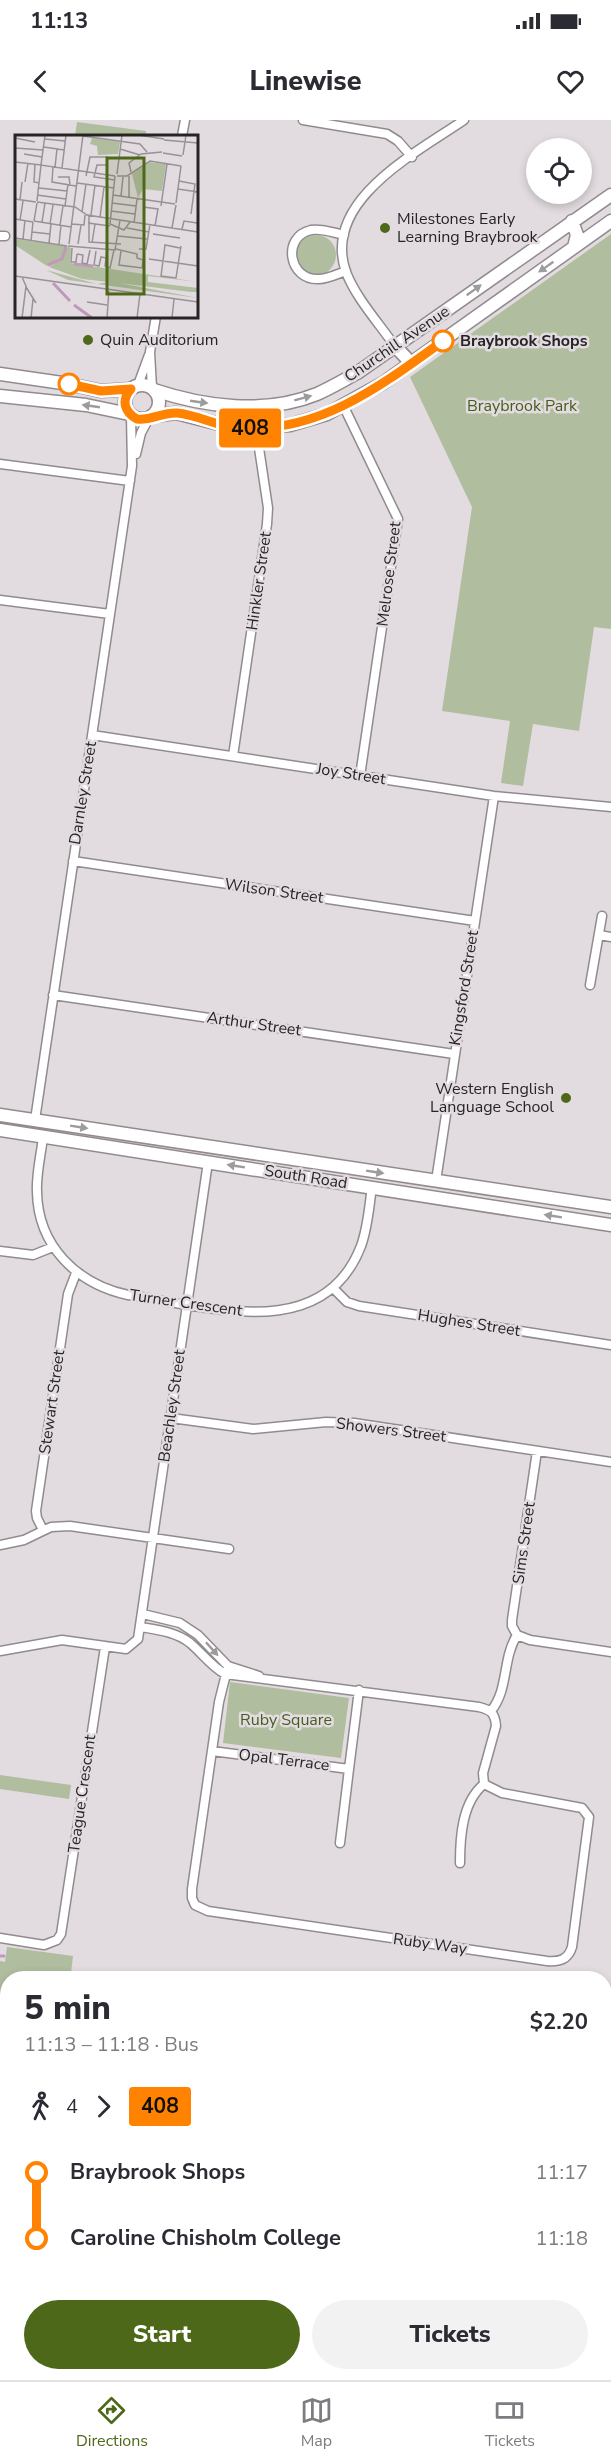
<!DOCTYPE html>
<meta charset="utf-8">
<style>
body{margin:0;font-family:"Nunito Sans",sans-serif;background:#f2f2f3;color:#2b2b33;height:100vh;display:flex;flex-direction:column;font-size:22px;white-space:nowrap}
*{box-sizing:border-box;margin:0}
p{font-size:20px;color:#7c7c81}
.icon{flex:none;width:33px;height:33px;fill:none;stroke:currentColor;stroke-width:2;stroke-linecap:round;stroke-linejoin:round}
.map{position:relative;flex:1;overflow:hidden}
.side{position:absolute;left:0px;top:1851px;width:612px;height:410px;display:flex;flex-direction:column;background:#fff;border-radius:24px 24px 0 0;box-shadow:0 3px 9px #0003}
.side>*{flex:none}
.badge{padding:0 12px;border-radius:4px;font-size:21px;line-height:39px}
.tools{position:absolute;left:526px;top:18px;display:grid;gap:12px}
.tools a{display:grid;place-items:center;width:66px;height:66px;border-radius:50%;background:#fff;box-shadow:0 3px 9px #0003;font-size:30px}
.map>.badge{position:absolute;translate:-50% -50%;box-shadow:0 0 0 3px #fff}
.legs{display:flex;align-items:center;gap:9px;height:66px;padding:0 24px;font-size:20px}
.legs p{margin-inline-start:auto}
.summary{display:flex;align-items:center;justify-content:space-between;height:102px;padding:0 24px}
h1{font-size:33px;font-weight:800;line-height:45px}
.button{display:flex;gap:12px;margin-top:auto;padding:12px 24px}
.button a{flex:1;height:69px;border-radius:36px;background:#4e6819;color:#fff;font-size:24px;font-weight:800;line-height:69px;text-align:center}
.button a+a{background:#f2f2f3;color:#2b2b33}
ul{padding:0 24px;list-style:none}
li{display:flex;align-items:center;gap:21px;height:66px;font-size:22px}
li i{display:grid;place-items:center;width:9px;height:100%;margin:0 8px;background:currentColor}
li i::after{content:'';width:15px;height:15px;margin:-8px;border:4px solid;border-radius:50%;background:#fff}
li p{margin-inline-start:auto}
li:first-child i{background:linear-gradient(#0000 50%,currentColor 0)}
li:last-child i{background:linear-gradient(currentColor 50%,#0000 0)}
.status{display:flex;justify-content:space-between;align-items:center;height:42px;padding:0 30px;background:#fff;direction:ltr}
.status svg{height:16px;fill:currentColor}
header{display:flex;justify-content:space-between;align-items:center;height:78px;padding:0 24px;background:#fff;font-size:27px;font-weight:800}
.tabs{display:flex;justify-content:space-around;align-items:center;height:84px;border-top:2px solid #e1e1e2;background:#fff;font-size:16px;color:#7c7c81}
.tabs a{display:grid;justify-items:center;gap:3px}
.tabs .selected{color:#4e6819}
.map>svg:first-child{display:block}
</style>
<div class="status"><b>11:13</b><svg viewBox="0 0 49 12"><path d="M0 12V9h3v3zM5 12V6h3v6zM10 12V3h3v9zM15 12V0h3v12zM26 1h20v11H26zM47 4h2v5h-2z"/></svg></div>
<header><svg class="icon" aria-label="back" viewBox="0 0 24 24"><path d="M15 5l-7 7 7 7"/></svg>Linewise<svg class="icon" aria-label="heart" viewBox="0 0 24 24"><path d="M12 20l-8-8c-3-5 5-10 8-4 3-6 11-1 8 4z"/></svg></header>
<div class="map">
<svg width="611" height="2260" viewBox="0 0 611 2260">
<rect width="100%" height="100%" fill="#e2dce1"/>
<path fill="#b0bd9f" d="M77 2 146 11V16H75Z
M611 114V509L594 507 579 611 533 604 523 666 501 663 510 601 442 591 472 387 410 257Z
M296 135a20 20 0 1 1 40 0a20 20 0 1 1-40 0Z
M230 1562 349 1578 341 1638 223 1623Z
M0 1655 71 1665 69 1679 0 1669Z
M7 1827 73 1836 71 1853 108 1858H8L7 2059H0V1841L5 1842Z
M605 1928 611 1929V2121L604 2120Z"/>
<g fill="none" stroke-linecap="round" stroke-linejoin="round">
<path stroke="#c098ba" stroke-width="3" d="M0 1836H4"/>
<g stroke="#918b90" stroke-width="11">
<path id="street" d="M303 0 387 14 398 21 412 37
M182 16 185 0
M344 115C334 113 322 108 311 110 281 117 289 161 319 159 328 159 337 154 346 151
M0 116H5
M394 225C378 202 356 178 346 152 321 81 416 33 464 0
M138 265 149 235
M152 268 150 232 156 196
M344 287 398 399 360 656
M136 334 141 313 149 298
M0 344 130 361
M0 480 110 494
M92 615 494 676 611 687
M233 636 267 404 268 388 256 308
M73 741 475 801
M599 815 611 817
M590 865 602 796
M53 875 454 934
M35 1000 132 346 131 296
M43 1017C41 1035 36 1054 37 1072 38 1126 77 1164 128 1175 207 1186 323 1225 361 1126 368 1107 369 1087 372 1067
M436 1061 494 676
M0 1131 33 1135 53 1127
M333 1168 347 1182 359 1186 611 1225
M171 1298 253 1309 326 1302 354 1303 611 1342
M43 1410 37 1398 36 1391 68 1174 76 1153
M0 1425 24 1420 51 1407 70 1406 229 1429
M143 1494 180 1503 198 1515 228 1546 259 1556
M141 1507C158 1510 176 1512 190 1523 202 1533 211 1546 225 1554L479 1587C491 1590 495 1593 496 1606L483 1653 484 1664 502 1673 582 1688 589 1697 572 1827C568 1840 559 1842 547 1841L208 1791 195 1785 192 1778V1769L219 1582 228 1546
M517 1515 512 1506V1500L537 1331
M517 1515 530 1520 611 1532
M0 1531 62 1520 126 1529 138 1519 208 1042
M491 1591C509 1569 502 1539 517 1515
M212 1631 349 1649 359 1570
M340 1723 349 1649
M460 1743C460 1717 462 1682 484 1664
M0 1818 44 1825 57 1820 61 1814 105 1527
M14 2260 15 2253"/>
</g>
<g stroke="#918b90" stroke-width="15">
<path id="secondary" d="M572 101 577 115 574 127
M394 225 411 243
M0 254 69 264 101 271 131 269
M125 282a17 17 0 1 1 34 0a17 17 0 1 1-34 0Z
M154 270C205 287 265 295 317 274 331 268 344 260 357 253L611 75
M0 276 86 285 129 294
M153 296 176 293 231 307 256 308 290 305 327 294 383 263 611 101
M0 995 611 1087
M0 1010 611 1105"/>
</g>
<g stroke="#918b90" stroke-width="16">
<path id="primary" d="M0 2181 8 2182
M506 2253 556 2260"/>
</g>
<use href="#street" stroke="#fff" stroke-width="8"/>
<use href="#secondary" stroke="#fff" stroke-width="12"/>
<use href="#primary" stroke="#fff" stroke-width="14"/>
<g stroke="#676466" stroke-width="5">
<path id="rail" d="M0 2062 8 2063
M0 2097 8 2099
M604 2123 611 2124
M0 2136 8 2137
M0 2152 8 2153
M604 2182 611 2183
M604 2224H611
M604 2240H611"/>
</g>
<use href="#rail" stroke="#e2dce1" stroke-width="3" stroke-dasharray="9" stroke-linecap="butt"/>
</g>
<defs><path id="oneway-solid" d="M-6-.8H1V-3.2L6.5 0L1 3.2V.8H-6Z" transform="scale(1.5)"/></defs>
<g fill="#9d9c9d">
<use href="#oneway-solid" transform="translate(546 147) rotate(145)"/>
<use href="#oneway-solid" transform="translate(474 170) rotate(-36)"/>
<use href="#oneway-solid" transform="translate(303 278) rotate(-15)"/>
<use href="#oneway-solid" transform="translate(199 282) rotate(8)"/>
<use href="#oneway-solid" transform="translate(91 286) rotate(-172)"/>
<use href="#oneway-solid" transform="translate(79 1007) rotate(9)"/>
<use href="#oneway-solid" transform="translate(236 1046) rotate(-171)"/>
<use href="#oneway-solid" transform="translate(375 1052) rotate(9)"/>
<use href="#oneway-solid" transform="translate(553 1096) rotate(-171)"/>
<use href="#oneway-solid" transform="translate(212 1529) rotate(48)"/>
</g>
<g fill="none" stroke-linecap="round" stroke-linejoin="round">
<g stroke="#fff" stroke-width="14">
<path id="line-1" d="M69 264 101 271 131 269C121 280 124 292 137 299 150 301 163 292 177 293 199 295 218 307 240 308 320 313 382 265 443 221"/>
</g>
<use href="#line-1" stroke="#ff8200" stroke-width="9"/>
</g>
<g fill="#4e6819" stroke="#e2dce1" stroke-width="2">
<circle cx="385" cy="108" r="6"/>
<circle cx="88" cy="220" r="6"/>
<circle cx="566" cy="978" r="6"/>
</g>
<g fill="#fff" stroke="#ff8200" stroke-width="3">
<circle cx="443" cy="221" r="10"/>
<circle cx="69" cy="264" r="10"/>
</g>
<g text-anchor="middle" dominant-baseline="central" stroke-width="5" stroke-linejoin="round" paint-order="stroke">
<g font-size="16" fill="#262425" stroke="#e2dce1" text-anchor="start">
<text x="397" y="99">Milestones Early<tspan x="397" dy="18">Learning Braybrook</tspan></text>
<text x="100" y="220">Quin Auditorium</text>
<text x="554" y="969" text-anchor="end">Western English<tspan x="554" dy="18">Language School</tspan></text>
</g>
<g font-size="16" font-weight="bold" fill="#262425" stroke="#e2dce1" text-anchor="start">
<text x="460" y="221">Braybrook Shops</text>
</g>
<g font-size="16" fill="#262425" stroke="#e2dce1">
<text transform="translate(397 224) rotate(-34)">Churchill Avenue</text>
<text transform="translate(389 454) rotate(-83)">Melrose Street</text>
<text transform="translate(259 461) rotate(-82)">Hinkler Street</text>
<text transform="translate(351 654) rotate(9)">Joy Street</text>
<text transform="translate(83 673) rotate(-81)">Darnley Street</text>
<text transform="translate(274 771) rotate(8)">Wilson Street</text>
<text transform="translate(464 868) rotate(-81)">Kingsford Street</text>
<text transform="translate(254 904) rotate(8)">Arthur Street</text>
<text transform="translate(306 1057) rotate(9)">South Road</text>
<text transform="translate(186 1183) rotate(8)">Turner Crescent</text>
<text transform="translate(469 1203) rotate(9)">Hughes Street</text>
<text transform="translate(52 1282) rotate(-82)">Stewart Street</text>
<text transform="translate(172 1286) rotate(-82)">Beachley Street</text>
<text transform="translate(391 1310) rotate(7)">Showers Street</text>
<text transform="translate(524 1423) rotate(-82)">Sims Street</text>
<text transform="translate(284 1640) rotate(7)">Opal Terrace</text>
<text transform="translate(82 1674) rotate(-82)">Teague Crescent</text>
<text transform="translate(430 1824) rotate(8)">Ruby Way</text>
</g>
<g font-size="16" fill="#475d1b" stroke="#e2dce1">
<text x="522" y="286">Braybrook Park</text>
<text x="286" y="1600">Ruby Square</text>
</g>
</g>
<g transform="translate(15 15)">
<rect width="183" height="183" fill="#e2dce1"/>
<path d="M77 3 105 7 103 19 83 20 82 11 75 9ZM134 27 151 29 147 56 128 54 123 63 117 39ZM0 104 51 111 56 113 55 128 183 147 133 141V147L183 153V157H176L104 148 183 163 53 145 31 135 82 149 94 147 67 144 34 132 48 124 51 112 46 123 32 131 0 110Z" fill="#b0bd9f"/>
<path fill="none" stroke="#c098ba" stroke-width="3" d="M59 129 78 131M33 130 47 124 51 112M38 148 55 166M59 170 77 183"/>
<path fill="none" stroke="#979296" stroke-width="1.5" d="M123 0 149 4M68 1 125 9 132 17M0 3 20 7M30 4 50 6M149 5 183 8M29 12 49 15M0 13 28 15M105 14 125 20M148 18 167 21M9 19 27 22M168 20 171 0M0 27 26 30 30 0M20 29 19 47 24 48M93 30H82L79 42 100 45M38 32 37 47 61 51M40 32 42 14M47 33 51 0M116 37 114 28 126 19 147 17M102 39 107 0M71 41 75 22H93M100 41 95 89 109 95 115 87M102 41H112L135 26 166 31M114 41V62M43 42H54L55 50M164 46 180 49 176 79M10 47 13 28M62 48 99 53M24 53 52 56M163 54 183 57M22 60 51 64M98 60 160 69M106 61 108 42M0 64 21 67M5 65 7 47M22 66 26 30 100 41M22 67 60 72 72 80 183 97M97 68 121 71M161 68 166 31M50 71 53 49M146 71 152 29M128 72 143 74 140 91M96 76 120 79M67 77 71 49M74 80V107L106 109M76 80 80 50M85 82 89 52M0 84 18 87M5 85 8 66M19 86 56 92M19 86 22 68M27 87 30 68M73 88 95 91M119 88 122 64M35 89 38 70M57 89 69 90 70 80M45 90 48 71M112 93 134 97M157 93 161 70M167 94 169 86 182 88M17 97 35 99M138 99 165 103M103 101 132 104M0 103 52 111M8 104 10 85M16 106 18 87M34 108 36 89M77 108 80 89M44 109 46 90M54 109 68 0M63 109 66 90M53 111 100 115 105 85M57 113 56 127H61L62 119M165 113 150 110 146 141 161 143 166 111M101 114 122 119V123L128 125 127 133 104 130 106 116M124 114H131L135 89M92 115 90 131 95 133 99 115M81 116 79 130 84 131 86 122 91 123M62 119 68 120 67 128 72 129 75 115M134 124 183 131M0 141 183 167M11 152 21 168M72 167 92 170M7 183 11 151 7 142M16 183 18 164M92 183 94 154M122 183 125 159M157 183 159 164"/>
<path fill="#4e6819" fill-opacity="0.15" stroke="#4e6819" stroke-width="3" d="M92 23H129V159H92Z"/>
<rect width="183" height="183" fill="none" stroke="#262425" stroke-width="3"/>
</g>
</svg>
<div class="tools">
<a><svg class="icon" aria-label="locate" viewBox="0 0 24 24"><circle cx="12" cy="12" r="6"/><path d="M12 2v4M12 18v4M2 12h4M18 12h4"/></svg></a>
</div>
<b class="badge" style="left:250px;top:308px;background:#ff8200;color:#111">408</b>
<section class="side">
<div class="summary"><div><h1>5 min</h1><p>11:13 – 11:18 · Bus</p></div><b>$2.20</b></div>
<div class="legs"><svg class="icon" aria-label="walk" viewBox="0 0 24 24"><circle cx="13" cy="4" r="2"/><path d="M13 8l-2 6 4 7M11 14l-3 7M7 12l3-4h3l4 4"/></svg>4<svg class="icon" aria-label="forward" viewBox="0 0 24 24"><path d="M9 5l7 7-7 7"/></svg><b class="badge" style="background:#ff8200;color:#111">408</b></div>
<ul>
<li><i style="color:#ff8200"></i><b>Braybrook Shops</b><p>11:17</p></li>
<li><i style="color:#ff8200"></i><b>Caroline Chisholm College</b><p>11:18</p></li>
</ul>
<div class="button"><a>Start</a><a>Tickets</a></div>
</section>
</div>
<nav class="tabs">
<a class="selected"><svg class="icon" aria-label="directions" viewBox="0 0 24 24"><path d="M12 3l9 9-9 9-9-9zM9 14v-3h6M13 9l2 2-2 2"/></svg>Directions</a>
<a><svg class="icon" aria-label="map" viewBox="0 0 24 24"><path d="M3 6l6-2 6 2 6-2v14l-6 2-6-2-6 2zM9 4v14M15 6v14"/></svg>Map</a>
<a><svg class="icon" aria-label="tickets" viewBox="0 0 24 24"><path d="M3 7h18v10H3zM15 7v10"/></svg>Tickets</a>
</nav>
